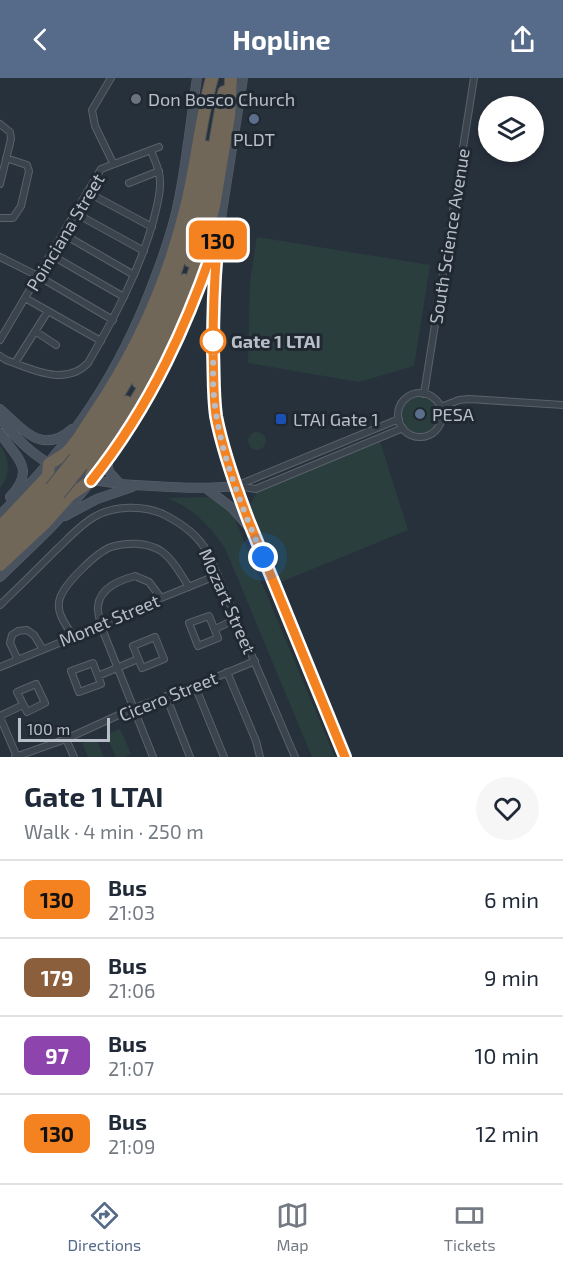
<!DOCTYPE html>
<meta charset="utf-8">
<style>
body{margin:0;font-family:"Exo 2",sans-serif;background:#f6f6f7;color:#1f2937;height:100vh;display:flex;flex-direction:column;font-size:22px;white-space:nowrap}
*{box-sizing:border-box;margin:0}
p{font-size:20px;color:#747a83}
.icon{flex:none;width:33px;height:33px;fill:none;stroke:currentColor;stroke-width:2;stroke-linecap:round;stroke-linejoin:round}
.map{position:relative;height:679px;overflow:hidden}
.details{display:flex;flex-direction:column;background:#fff;flex:1}
.details>*{flex:none}
.badge{padding:0 12px;border-radius:9px;font-size:21px;line-height:39px}
.controls{position:absolute;left:478px;top:18px;display:grid;gap:12px}
.controls a{display:grid;place-items:center;width:66px;height:66px;border-radius:50%;background:#fff;box-shadow:0 3px 9px #0003;font-size:30px}
.scale{position:absolute;left:18px;bottom:15px;width:92px;box-sizing:border-box;padding-left:6px;border:3px solid #b7bec7;border-top:0;font-size:16px;line-height:21px;white-space:nowrap;color:#b7bec7;-webkit-text-stroke:4px #202831;paint-order:stroke}
.you{position:absolute;width:30px;height:30px;margin:-15px;border:4px solid #fff;border-radius:50%;background:#1a73e8;box-shadow:0 0 0 9px #1a73e833}
.map>.badge{position:absolute;translate:-50% -50%;box-shadow:0 0 0 3px #fff}
.round{display:grid;place-items:center;flex:none;width:63px;height:63px;border-radius:32px;background:#f6f6f7}
.headline{display:flex;align-items:center;justify-content:space-between;height:102px;padding:0 24px}
h1{font-size:28px;font-weight:700;line-height:45px}
ul{padding:0;list-style:none}
li{display:flex;align-items:center;gap:18px;height:78px;padding:0 24px;border-top:2px solid #e0e1e3}
li div{flex:1}
li b{display:block;font-size:22px}
li em{font-style:normal}
li .badge{min-width:66px;font-weight:700;text-align:center}
header{display:flex;justify-content:space-between;align-items:center;height:78px;padding:0 24px;background:#556b89;color:#fff;font-size:27px;font-weight:700}
.tab-bar{display:flex;justify-content:space-around;align-items:center;height:84px;border-top:2px solid #e0e1e3;background:#fff;font-size:16px;color:#747a83}
.tab-bar a{display:grid;justify-items:center;gap:3px}
.tab-bar .selected{color:#556b89}
.map>svg:first-child{display:block}
</style>
<header><svg class="icon" aria-label="back" viewBox="0 0 24 24"><path d="M15 5l-7 7 7 7"/></svg>Hopline<svg class="icon" aria-label="share" viewBox="0 0 24 24"><path d="M12 15V3M7 8l5-5 5 5M5 13v7h14v-7"/></svg></header>
<div class="map">
<svg width="563" height="679" viewBox="0 0 563 679">
<rect width="100%" height="100%" fill="#27313c"/>
<path fill="#2a3e3e" d="M257 159 430 187 414 288 359 304 248 285 250 203Z
M402 337a18 18 0 1 1 36 0a18 18 0 1 1-36 0Z
M248 363a9 9 0 1 1 18 0a9 9 0 1 1-18 0Z
M380 363 408 452 281 504 250 427 257 414Z
M0 367C10 382 11 396 0 410Z
M209 419 217 422 233 437 335 679H312L225 470C209 447 193 430 167 420Z
M120 651 131 676 124 679H116L106 657Z
M96 660 104 679H88L82 665Z"/>
<g fill="none" stroke-linecap="round" stroke-linejoin="round">
<g stroke="#59616a" stroke-width="8">
<path id="street" d="M111 0 92 32 95 48 113 85
M0 46 10 54 11 61 0 106
M129 105 159 93
M87 114 152 149
M75 135 144 173
M0 140H13L21 128 29 93 27 87 6 80
M63 156 134 197
M51 177 124 219
M0 179 38 198 113 242
M25 220 101 263
M35 253 56 267
M0 262 101 91 159 69
M0 278 6 282C32 291 65 309 88 285 114 240 139 194 153 144 156 131 161 117 160 103 160 92 155 83 151 73
M15 285 48 233
M398 337a22 22 0 1 1 44 0a22 22 0 1 1-44 0Z
M424 316 474 0
M441 329 459 322 469 321 563 327
M236 408 256 411 403 350
M236 408 399 341
M0 527C19 509 37 491 56 472 68 461 80 447 94 439 114 427 145 427 165 437 184 447 199 458 209 477L295 679
M209 538 218 560 198 568 189 545Z
M215 551 236 541
M73 558C66 547 55 534 60 520 65 505 97 474 111 469 126 464 147 464 161 473 173 481 181 497 189 509
M155 559 164 581 142 590 133 568Z
M17 580 10 565 12 557 18 553 27 552 34 557 42 570
M93 585 101 606 79 614 71 593Z
M0 589 101 548 161 520 218 497
M227 594 256 663 260 679
M98 598 138 581
M36 606 45 625 27 634 17 614Z
M195 608 224 679
M166 618 190 679
M0 638 23 627
M0 639 17 679
M66 661 74 679
M15 679 66 661 134 630 195 608 255 583
M153 679 101 548C100 542 97 533 98 528 100 509 121 502 135 498L149 504 161 520"/>
</g>
<g stroke="#59616a" stroke-width="10">
<path id="secondary" d="M243 0 219 153 214 203 213 301 216 336 236 408 345 679
M0 331C23 351 42 378 72 351
M0 340C43 397 84 405 153 408 181 410 208 411 236 408
M0 355C16 380 37 390 10 419
M107 382 109 394 120 406
M207 411 231 429 247 447
M0 437C72 366 120 295 155 200 165 174 174 148 179 121 187 81 191 40 197 0
M65 438 97 421 132 409
M0 499C18 481 38 463 56 444 128 367 179 274 212 173"/>
</g>
<g stroke="#464e57" stroke-width="14">
<path id="highway" d="M190 183 202 139 224 14
M138 304 172 233 184 202
M75 380C148 284 186 189 206 69
M82 387 126 324
M0 449 48 398 49 386C55 382 63 378 68 373 78 363 86 348 94 336 137 273 168 203 186 129 197 86 200 42 212 0
M0 462 51 410
M0 475 59 416
M0 487 46 444 70 417 91 403 92 388 123 344 154 292 187 216 206 158 214 128 229 38 231 0"/>
</g>
<use href="#street" stroke="#3b434c" stroke-width="6"/>
<use href="#secondary" stroke="#49525f" stroke-width="9"/>
<use href="#highway" stroke="#716759" stroke-width="12"/>
<g stroke="#464e57" stroke-width="14" stroke-linecap="butt">
<path id="highway-bridge" d="M51 410 75 380
M59 416 82 387"/>
</g>
<use href="#highway-bridge" stroke="#716759" stroke-width="12"/>
</g>
<g fill="none" stroke-linecap="round" stroke-linejoin="round">
<g stroke="#fff" stroke-width="14">
<path id="line" d="M91 403C151 328 189 244 219 153 214 194 213 233 213 273 214 295 213 316 216 338 223 374 236 410 249 444L345 679"/>
</g>
<use href="#line" stroke="#f58220" stroke-width="9"/>
<path stroke="#b7bec7" stroke-width="6" stroke-dasharray="0 10.8" d="M213 263C214 282 212 300 214 319 219 374 242 429 263 479"/>
</g>
<circle fill="#6b7280" stroke="#202831" stroke-width="2" cx="136" cy="21" r="6"/>
<g fill="#5c6f8a" stroke="#202831" stroke-width="2">
<circle cx="254" cy="41" r="6"/>
<circle cx="420" cy="336" r="6"/>
</g>
<circle fill="#fff" stroke="#f58220" stroke-width="3" cx="213" cy="263" r="12"/>
<rect fill="#1a4fb4" stroke="#202831" stroke-width="2" x="275" y="335" width="12" height="12" rx="3"/>
<g text-anchor="middle" dominant-baseline="central" stroke-width="6" stroke-linejoin="round" paint-order="stroke">
<g font-size="18" fill="#b7bec7" stroke="#202831" text-anchor="start">
<text x="148" y="21">Don Bosco Church</text>
<text x="254" y="61" text-anchor="middle">PLDT</text>
<text x="432" y="336">PESA</text>
<text x="293" y="341">LTAI Gate 1</text>
</g>
<g font-size="18" fill="#b7bec7" stroke="#202831">
<text transform="translate(65 154) rotate(-59)">Poinciana Street</text>
<text transform="translate(449 158) rotate(-81)">South Science Avenue</text>
<text transform="translate(228 523) rotate(66)">Mozart Street</text>
<text transform="translate(109 542) rotate(-23)">Monet Street</text>
<text transform="translate(168 618) rotate(-22)">Cicero Street</text>
</g>
<g font-size="18" font-weight="bold" fill="#b7bec7" stroke="#202831" text-anchor="start">
<text x="231" y="263">Gate 1 LTAI</text>
</g>
</g>
</svg>
<div class="controls">
<a><svg class="icon" aria-label="layers" viewBox="0 0 24 24"><path d="M12 4l9 5-9 5-9-5zM3 14l9 5 9-5"/></svg></a>
</div>
<div class="scale">100 m</div>
<div class="you" style="left:263px;top:479px"></div>
<b class="badge" style="left:218px;top:162px;background:#f58220;color:#111">130</b>
</div>
<section class="details">
<div class="headline"><div><h1>Gate 1 LTAI</h1><p>Walk · 4 min · 250 m</p></div><a class="round"><svg class="icon" aria-label="heart" viewBox="0 0 24 24"><path d="M12 20l-8-8c-3-5 5-10 8-4 3-6 11-1 8 4z"/></svg></a></div>
<ul>
<li><span class="badge" style="background:#f58220;color:#111">130</span><div><b>Bus</b><p>21:03</p></div><em>6 min</em></li>
<li><span class="badge" style="background:#8b5e3c;color:#fff">179</span><div><b>Bus</b><p>21:06</p></div><em>9 min</em></li>
<li><span class="badge" style="background:#8e44ad;color:#fff">97</span><div><b>Bus</b><p>21:07</p></div><em>10 min</em></li>
<li><span class="badge" style="background:#f58220;color:#111">130</span><div><b>Bus</b><p>21:09</p></div><em>12 min</em></li>
</ul>
</section>
<nav class="tab-bar">
<a class="selected"><svg class="icon" aria-label="directions" viewBox="0 0 24 24"><path d="M12 3l9 9-9 9-9-9zM9 14v-3h6M13 9l2 2-2 2"/></svg>Directions</a>
<a><svg class="icon" aria-label="map" viewBox="0 0 24 24"><path d="M3 6l6-2 6 2 6-2v14l-6 2-6-2-6 2zM9 4v14M15 6v14"/></svg>Map</a>
<a><svg class="icon" aria-label="tickets" viewBox="0 0 24 24"><path d="M3 7h18v10H3zM15 7v10"/></svg>Tickets</a>
</nav>
